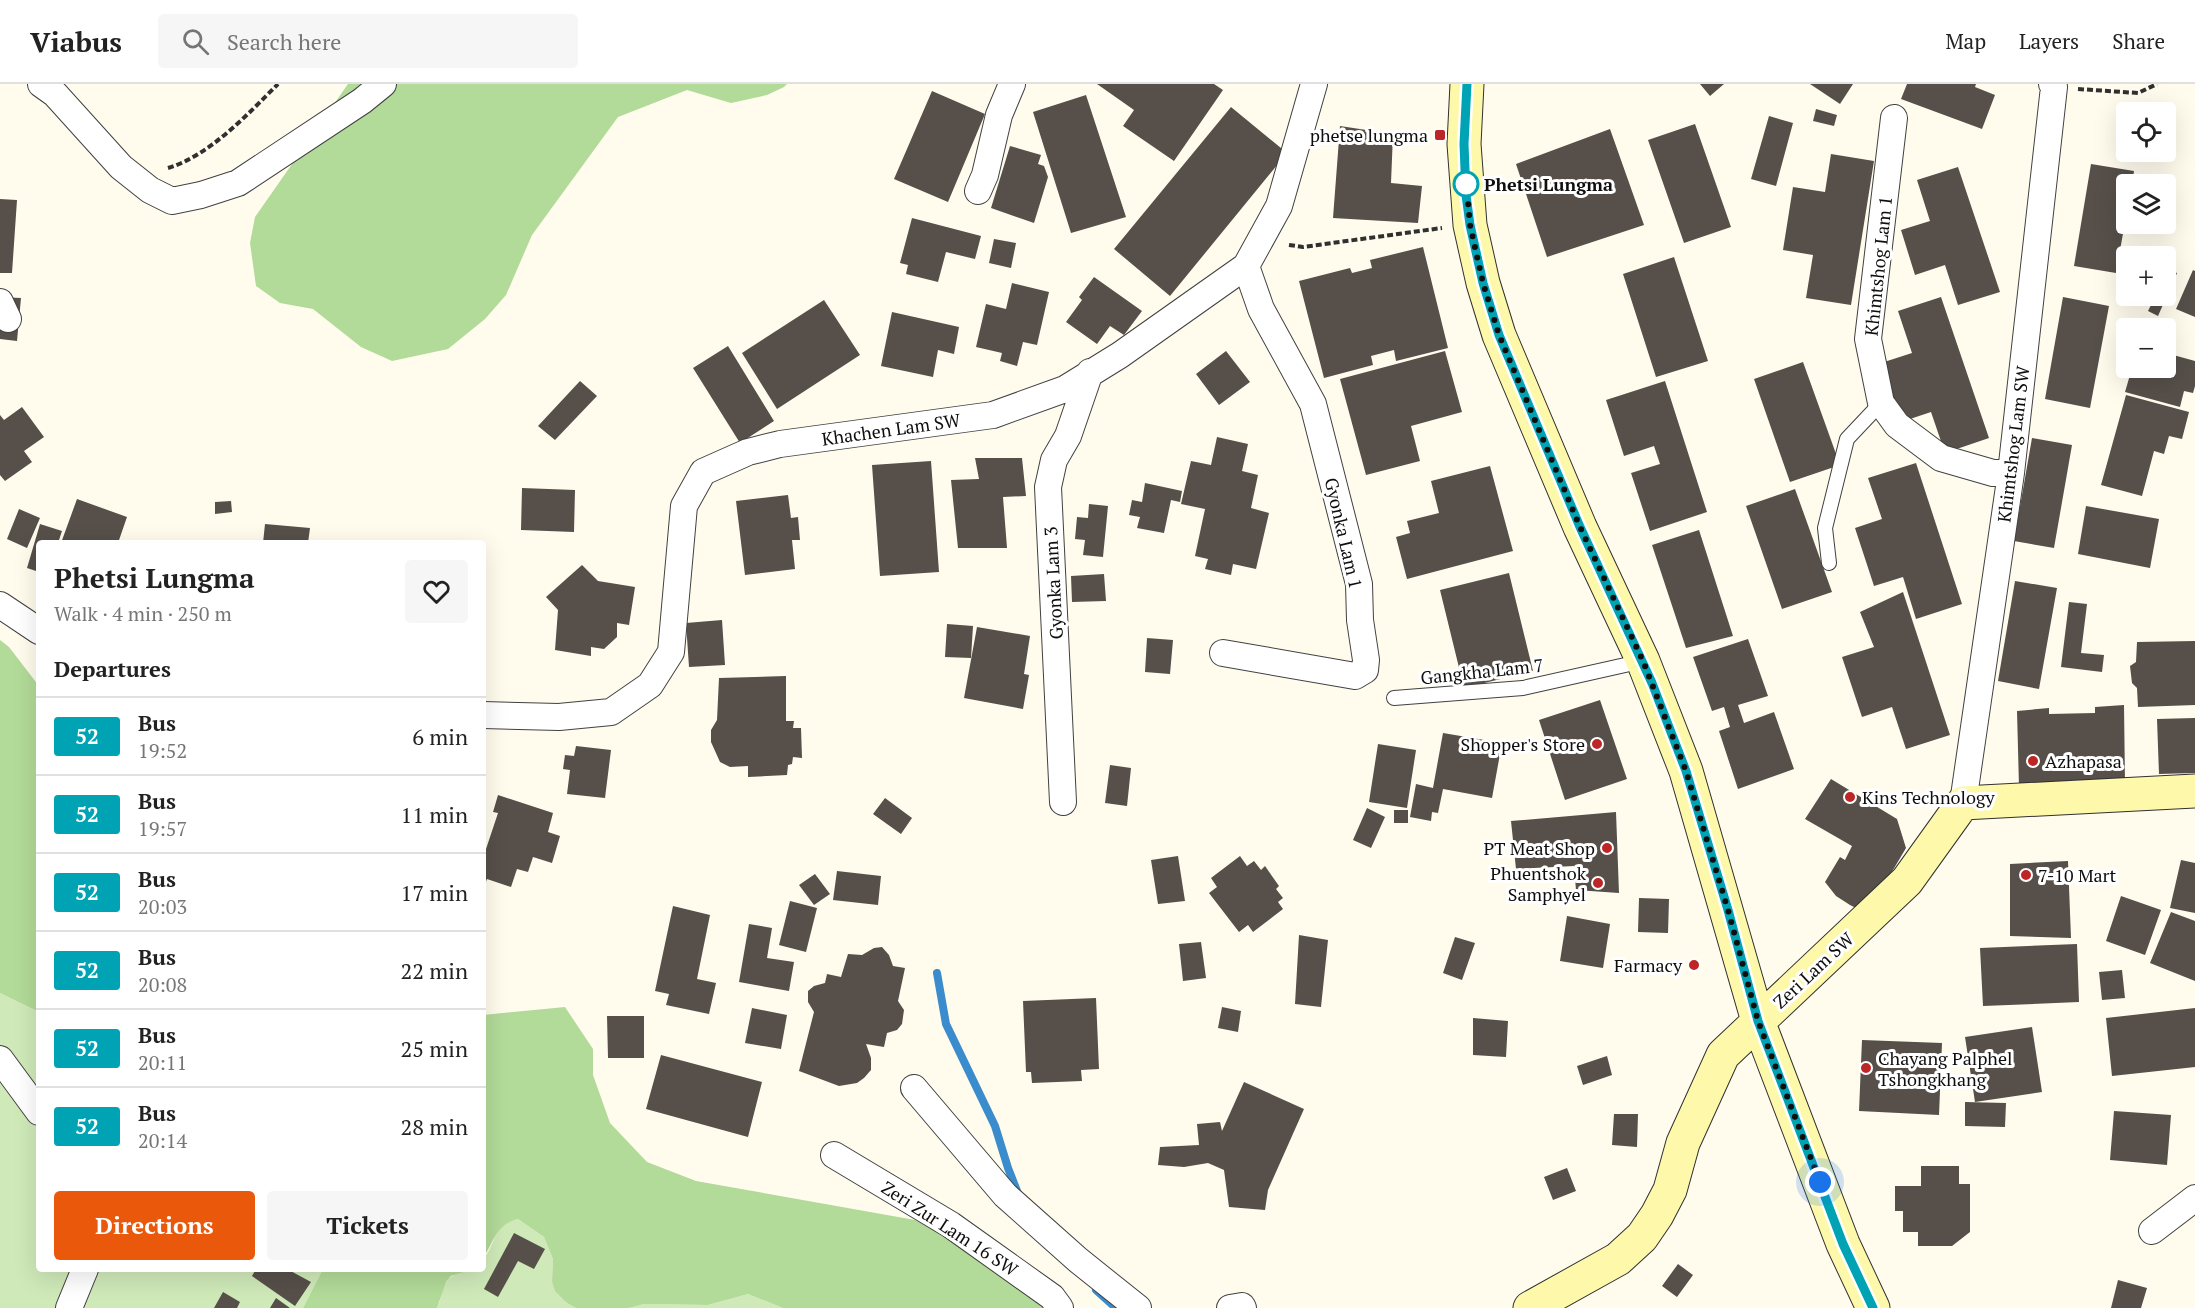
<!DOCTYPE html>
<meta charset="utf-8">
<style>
body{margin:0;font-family:"PT Serif",serif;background:#f6f6f6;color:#222;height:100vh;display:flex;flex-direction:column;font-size:22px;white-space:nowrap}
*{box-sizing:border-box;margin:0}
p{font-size:20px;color:#767676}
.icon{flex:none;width:33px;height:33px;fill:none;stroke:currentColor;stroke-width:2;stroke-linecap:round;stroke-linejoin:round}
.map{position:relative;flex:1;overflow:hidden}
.details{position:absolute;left:36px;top:456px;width:450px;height:732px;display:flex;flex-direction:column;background:#fff;border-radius:6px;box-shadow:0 6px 24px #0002}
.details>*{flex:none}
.badge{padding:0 12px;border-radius:4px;font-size:21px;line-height:39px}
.fabs{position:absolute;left:2116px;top:18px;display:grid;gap:12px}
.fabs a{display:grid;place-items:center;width:60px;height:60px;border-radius:6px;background:#fff;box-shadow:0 6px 24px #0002;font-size:30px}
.you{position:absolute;width:30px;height:30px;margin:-15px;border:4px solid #fff;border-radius:50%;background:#1a73e8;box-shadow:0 0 0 9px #1a73e833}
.map>.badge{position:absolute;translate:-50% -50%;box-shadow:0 0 0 3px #fff}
h2{padding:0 18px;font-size:22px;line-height:54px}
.round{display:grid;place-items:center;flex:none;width:63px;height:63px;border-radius:6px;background:#f6f6f6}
.summary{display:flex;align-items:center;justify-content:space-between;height:102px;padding:0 18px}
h1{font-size:28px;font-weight:700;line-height:45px}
.action{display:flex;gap:12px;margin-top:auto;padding:12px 18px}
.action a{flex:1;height:69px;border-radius:6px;background:#ea580c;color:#fff;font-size:24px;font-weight:700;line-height:69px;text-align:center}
.action a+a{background:#f6f6f6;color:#222}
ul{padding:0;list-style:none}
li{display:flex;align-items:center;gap:18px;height:78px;padding:0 18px;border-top:2px solid #e0e0e0}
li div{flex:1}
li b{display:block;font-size:22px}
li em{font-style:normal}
li .badge{min-width:66px;font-weight:700;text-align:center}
header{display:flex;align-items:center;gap:36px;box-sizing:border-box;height:84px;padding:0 30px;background:#fff;border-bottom:2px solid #e0e0e0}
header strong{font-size:28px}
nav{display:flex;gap:33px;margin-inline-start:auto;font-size:21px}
.search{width:420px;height:54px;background:#f6f6f6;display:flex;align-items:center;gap:15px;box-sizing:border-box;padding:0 21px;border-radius:6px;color:#767676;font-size:22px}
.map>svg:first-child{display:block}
</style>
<header>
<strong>Viabus</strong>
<div class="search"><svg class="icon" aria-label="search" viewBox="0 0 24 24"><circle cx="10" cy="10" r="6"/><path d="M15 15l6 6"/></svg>Search here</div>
<nav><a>Map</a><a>Layers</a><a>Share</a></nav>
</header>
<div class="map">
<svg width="2195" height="1224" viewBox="0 0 2195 1224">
<rect width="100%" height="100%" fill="#fffcee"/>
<path fill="#cfe9b8" d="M0 909 39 928V1185H323L303 1224H0Z
M518 1135 544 1153 553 1175 552 1197 567 1219 576 1224H437C441 1216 442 1204 447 1197 453 1188 473 1185 483 1185 483 1171 487 1173 491 1162 498 1147 499 1140 518 1135Z
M748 1210 783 1224H629L644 1220 708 1221Z"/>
<path fill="#b2da98" d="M348 0H787L784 3 767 11 731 19 687 6 618 33 532 151 506 211 485 235 448 265 392 277 361 263 313 225 280 219 256 202 250 159 255 133Z
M0 556 9 563 39 602V928L0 909Z
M565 923 593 965V991L610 1039 647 1078 696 1097 915 1136 963 1159 1048 1224H783L748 1210 708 1221 644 1220 629 1224H576L567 1219 555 1207 552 1197 553 1175 544 1153 518 1135C496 1140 494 1158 483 1174V931Z
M323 1185H473L451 1192 446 1198 437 1224H303Z"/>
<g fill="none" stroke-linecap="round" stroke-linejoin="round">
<path stroke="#3b8ccc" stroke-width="8" d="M937 889 946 940 995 1042 1008 1084 1019 1112
M1096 1206 1116 1224"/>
</g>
<path fill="#564f4a" d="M1097 0H1214L1223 6 1174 77 1123 42 1134 26Z
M1700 0H1724L1710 12Z
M1810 0H1853L1840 20Z
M1907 0H1976L1975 3 1995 11 1982 45 1901 15Z
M932 7 985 30 948 118 894 95Z
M1086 11 1126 133 1071 149 1033 28Z
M1231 23 1287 69 1170 212 1114 165Z
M1816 25 1837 31 1834 42 1813 37Z
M1769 32 1793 39 1776 102 1751 95Z
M1695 40 1731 143 1684 159 1648 56Z
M1340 42 1393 50 1391 99 1422 102 1418 139 1333 134Z
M1610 45 1644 141 1547 173 1516 80Z
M1010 62 1041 71 1038 80 1044 82 1048 93 1034 139 991 124Z
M1831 70 1874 77 1851 221 1806 214 1813 171 1783 166 1793 103 1825 108Z
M2091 80 2134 87 2132 100H2127V127L2116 189 2074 182Z
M1958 83 2000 208 1958 221 1945 181 1915 191 1901 146 1930 137 1917 96Z
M0 115 17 116 12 189H0Z
M912 134 981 152 975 175 946 168 938 198 906 190 908 181 900 179Z
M994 155 1016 159 1011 184 989 179Z
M1423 163 1448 264 1396 277 1394 266 1371 272 1373 281 1324 294 1299 197 1350 184 1352 189 1372 184 1370 176Z
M1674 173 1708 277 1656 293 1623 190Z
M2166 184 2177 189 2158 232 2148 227 2152 219 2136 212H2166Z
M2193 186 2195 187V233L2176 225Z
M1094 193 1142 227 1124 251 1110 242 1097 260 1066 238 1082 216 1079 213Z
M1012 199 1049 208 1037 261 1023 258 1017 282 1000 277 1002 269 976 263 986 220 1006 225Z
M0 213 21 214 17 257 0 255Z
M1941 213 1989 354 1945 369 1931 328 1901 338 1881 279 1912 269 1898 227Z
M2063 213 2109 222 2090 324 2045 315Z
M824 216 860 271 777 325 742 269Z
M892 228 959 243 954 270 938 266 933 293 881 282Z
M728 262 774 337 740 359 693 284Z
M1226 267 1250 298 1219 321 1196 290Z
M1445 267 1462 328 1411 342 1420 377 1366 391 1340 295Z
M2166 269 2195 277V302L2193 309 2184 307 2180 323 2125 308 2132 284H2166Z
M1803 278 1840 381 1790 398 1754 295Z
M580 297 597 312 555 356 538 342Z
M1665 297 1707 428 1650 447 1631 389 1660 380 1654 362 1624 372 1606 316Z
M2126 311 2189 328 2182 355 2169 352 2164 370 2154 367 2142 412 2101 401Z
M22 323 44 353 24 367 32 378 5 397 0 391V331L4 336Z
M1217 353 1248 360 1242 387 1258 391 1251 424 1269 429 1256 485 1233 480 1231 491 1205 485 1208 475 1195 472 1205 425 1181 420 1191 377 1211 381Z
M2032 354 2072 361 2054 464 2014 457Z
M975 374H1022L1026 412 1003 413 1007 464H958L951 396 979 395Z
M931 377 939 488 880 492 872 381Z
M1916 379 1962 520 1916 535 1903 493 1874 502 1855 444 1882 435 1868 394Z
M1490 382 1513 467 1407 495 1396 453 1410 449 1407 437 1439 429 1431 397Z
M1145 399 1182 407 1180 418 1171 416 1164 449 1137 444 1140 433 1129 431 1132 416 1142 418Z
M522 404 575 406 574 448 521 446Z
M1795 405 1832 508 1782 525 1746 422Z
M788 411 791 434 798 433 800 456H792L795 485 745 491 736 417Z
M77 415 127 433 118 459H61Z
M231 417 232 428 215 430V418Z
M1089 420 1108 422 1103 473 1083 471 1085 456 1075 455 1077 433 1088 434Z
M2086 422 2159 435 2150 484 2078 470Z
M19 425 40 434 27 464 7 455Z
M40 440 62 447 58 459H39V488L27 484Z
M265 440 310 444 308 459H263Z
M1699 446 1733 552 1686 564 1652 461Z
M582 481 598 497 635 503 629 541 617 539V553L604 565 591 563V572L555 566 558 526 546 513Z
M1509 489 1533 587 1464 604 1440 506Z
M1104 490 1106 517 1072 518 1071 492Z
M2015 497 2057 504 2039 605 1998 597Z
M1903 508 1950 651 1906 665 1892 623 1862 633 1842 573 1874 563 1860 528Z
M2069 518 2087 520 2081 569 2104 571 2102 588 2061 583Z
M722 536 725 581 689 583 686 539Z
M947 540 973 542 971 574 945 573Z
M977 543 1030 552 1024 590 1029 591 1023 625 964 614Z
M1147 554 1173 556 1170 590 1145 588Z
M1748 555 1768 612 1738 621 1744 639 1774 628 1794 685 1738 705 1719 647 1730 643 1724 623 1712 627 1693 573Z
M2195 557V621L2138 623 2137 604 2132 599 2130 582 2136 578 2137 558Z
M786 592V637H794L793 644H801L802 674 793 673 792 680 788 681 787 691 748 693V682L730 683 720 678 711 658V646L717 636 719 594Z
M1600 616 1627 695 1565 716 1539 636Z
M2124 621 2125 699 2019 703 2017 627 2049 624V630L2095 629V623Z
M2195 634V689L2159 690 2157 635Z
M1443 649 1502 659 1492 714 1443 705 1438 729 1432 728 1431 737 1410 733 1416 700 1433 704Z
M1378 660 1416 666 1407 724 1369 718Z
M576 662 611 666 605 714 567 710 570 686 563 685 565 671 574 672Z
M1110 681 1131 684 1127 722 1105 719Z
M1831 695 1897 735 1906 764 1870 825H1858L1850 821 1836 812 1825 798 1840 773 1845 776 1852 762 1805 735Z
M498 711 553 729 548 748 560 752 552 779 533 773 528 788 517 785 511 803 487 795 483 805V774L498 729 493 728Z
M885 714 912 734 901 750 873 730Z
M1367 724 1385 733 1371 764 1353 756Z
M1394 726H1408V739H1394Z
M1616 728 1619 809 1576 806 1574 782 1516 785 1511 737Z
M1178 772 1185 817 1158 820 1151 776Z
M1240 772 1247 782 1254 777 1261 786 1265 782 1279 802 1276 805 1283 814 1278 818 1283 825 1253 848 1248 841 1239 848 1209 809 1217 803 1211 794Z
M2181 776 2195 779V829L2170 824Z
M2068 777 2071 854 2010 852V780Z
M837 787 881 792 878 821 833 816Z
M815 790 830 810 814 821 799 801Z
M2121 812 2161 826 2145 871 2106 857Z
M1639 814 1669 815 1668 849 1638 848Z
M790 817 817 824 806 868 779 861Z
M673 822 710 831 697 895 716 899 709 930 666 921 669 910 655 907Z
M2171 828 2195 837V897L2150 879Z
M1567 832 1610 840 1603 884 1560 877Z
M749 840 772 844 767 874 794 878 789 907 739 898Z
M1299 851 1328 856 1321 923 1295 920Z
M1455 853 1475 859 1462 896 1443 889Z
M1201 858 1206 894 1183 897 1179 860Z
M2077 860 2079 918 1983 922 1980 864Z
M882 863 889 871 893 882 905 884 898 917 904 926 902 940 897 946 887 949 884 963 866 960 871 974V986L864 994 857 999 839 1002 799 987 814 928 808 918V907L814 902 825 899 827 890 841 893 848 870 862 871 874 864Z
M2122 886 2125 914 2102 916 2099 888Z
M1096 914 1099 985 1081 986 1082 997 1032 999 1031 988H1026L1023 917Z
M1222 923 1241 927 1238 948 1218 944Z
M752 924 787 931 781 965 745 959Z
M2195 924V983L2112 992 2106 934Z
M607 932H644V974H608Z
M1473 934 1508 937 1506 973 1473 971Z
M2032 943 2042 1008 1975 1018 1965 953Z
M1862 956 1942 959 1939 1031 1859 1027Z
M661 971 762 998 748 1053 646 1025Z
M1607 972 1612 991 1583 1001 1577 982Z
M1244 998 1304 1025 1268 1106 1265 1126 1229 1123 1224 1086 1208 1079 1184 1083 1158 1081 1160 1063 1199 1061 1197 1040 1220 1038 1222 1047Z
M1965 1018 2006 1019 2005 1043 1965 1042Z
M2114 1027 2171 1031 2167 1081 2110 1076Z
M1614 1030H1638L1637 1063 1612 1061Z
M1921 1082H1959V1100H1970V1148L1952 1162H1918V1148H1903V1127H1895V1102H1921Z
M1567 1084 1576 1107 1553 1116 1544 1093Z
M514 1149 545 1165 534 1185 518 1177 498 1213 484 1205Z
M1678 1180 1693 1191 1677 1213 1662 1202Z
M256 1185H287L311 1198 295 1222 252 1192Z
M2118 1196 2147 1204 2141 1224H2111Z
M223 1208 240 1218 237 1224H214Z
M276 1214 290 1224H270Z"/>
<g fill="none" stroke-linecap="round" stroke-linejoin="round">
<g stroke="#414141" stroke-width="16">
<path id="lane" d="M1829 479 1825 444 1847 355 1881 319
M1394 614 1523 604 1643 577"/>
</g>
<g stroke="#414141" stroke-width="28">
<path id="street" d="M41 0 55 10 121 83 150 106 172 117 201 111 238 99 362 17 383 0
M1894 34 1868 255 1881 319 1897 341 1941 374 1993 389H2011
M978 107 985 91 999 31 1012 0
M0 218 8 235
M0 521 39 547
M1223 569 1355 592 1365 586 1366 576 1360 536 1359 500 1313 320 1261 225 1246 182
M483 631 559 633 611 628 650 601 671 568 684 422 703 388 748 368 780 360 993 331 1065 305 1120 271 1246 182 1279 122 1314 0
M1063 718 1048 403 1054 376 1068 352 1090 288
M1963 719 2011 389 2054 3 2052 0
M0 975 39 1028
M914 1004 1005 1111 1078 1176 1138 1224
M834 1071 951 1141 1052 1213 1060 1224
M2152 1147 2195 1114
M69 1224 85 1185
M1230 1224 1242 1222 1243 1224"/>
</g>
<g stroke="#303030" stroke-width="35">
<path id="secondary" d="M1467 0 1464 60 1470 141 1483 199 1499 251 1580 443 1643 577 1686 687 1758 937 1843 1160 1873 1224
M1530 1224 1618 1175 1642 1153 1657 1131 1670 1106 1683 1059 1723 971 1907 797 1963 719 2195 707"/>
</g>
<path stroke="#303030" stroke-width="4" stroke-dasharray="6 3" stroke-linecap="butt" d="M2078 5 2138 9 2157 0
M168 84C209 72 248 30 278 0
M1289 161 1303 163 1442 144"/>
<use href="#lane" stroke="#fff" stroke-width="14"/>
<use href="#street" stroke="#fff" stroke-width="26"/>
<use href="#secondary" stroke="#fef9aa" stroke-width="33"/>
</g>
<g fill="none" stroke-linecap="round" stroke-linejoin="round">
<g stroke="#fff" stroke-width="14">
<path id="line" d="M1467 0 1464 60 1466 111 1470 141 1483 199 1499 251 1580 443 1652 599 1686 687 1728 826 1758 937 1843 1160 1873 1224"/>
</g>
<use href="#line" stroke="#00a3b4" stroke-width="9"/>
<path stroke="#0e0e0e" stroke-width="6" stroke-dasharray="0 10.8" d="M1466 100V94L1470 141 1483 199 1499 251 1580 443 1643 577 1686 687 1728 826 1758 937 1820 1098"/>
</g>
<g fill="#bd2626" stroke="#fff" stroke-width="2">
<rect x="1434" y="45" width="12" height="12" rx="3"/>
<circle cx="1597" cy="660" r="6"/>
<circle cx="2033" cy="677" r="6"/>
<circle cx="1850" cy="713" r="6"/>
<circle cx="1607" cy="764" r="6"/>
<circle cx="2026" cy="791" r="6"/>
<circle cx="1598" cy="799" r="6"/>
<circle cx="1694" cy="881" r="6"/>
<circle cx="1866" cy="984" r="6"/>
</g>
<circle fill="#fff" stroke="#00a3b4" stroke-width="3" cx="1466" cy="100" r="12"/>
<g text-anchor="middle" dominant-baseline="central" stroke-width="6" stroke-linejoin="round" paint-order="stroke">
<g font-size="18" fill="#0e0e0e" stroke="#fff" text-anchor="end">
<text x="1428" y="51">phetse lungma</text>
<text x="1585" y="660">Shopper's Store</text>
<text x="2045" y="677" text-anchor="start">Azhapasa</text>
<text x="1862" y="713" text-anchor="start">Kins Technology</text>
<text x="1595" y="764">PT Meat Shop</text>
<text x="1586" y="789">Phuentshok<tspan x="1586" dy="21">Samphyel</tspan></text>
<text x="2038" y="791" text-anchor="start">7-10 Mart</text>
<text x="1682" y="881">Farmacy</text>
<text x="1878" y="974" text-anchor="start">Chayang Palphel<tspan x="1878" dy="21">Tshongkhang</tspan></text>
</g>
<g font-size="18" font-weight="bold" fill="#0e0e0e" stroke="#fff" text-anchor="start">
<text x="1484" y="100">Phetsi Lungma</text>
</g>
<g font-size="18" fill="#0e0e0e" stroke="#fff">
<text transform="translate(1878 182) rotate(-84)">Khimtshog Lam 1</text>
<text transform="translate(891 345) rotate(-8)">Khachen Lam SW</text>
<text transform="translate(2013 360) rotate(-83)">Khimtshog Lam SW</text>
<text transform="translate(1344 449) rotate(77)">Gyonka Lam 1</text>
<text transform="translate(1053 499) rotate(-93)">Gyonka Lam 3</text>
<text transform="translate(1482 587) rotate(-6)">Gangkha Lam 7</text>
<text transform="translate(1813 886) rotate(-43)">Zeri Lam SW</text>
<text transform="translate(950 1144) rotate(33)">Zeri Zur Lam 16 SW</text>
</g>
</g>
</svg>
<div class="fabs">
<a><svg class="icon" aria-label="locate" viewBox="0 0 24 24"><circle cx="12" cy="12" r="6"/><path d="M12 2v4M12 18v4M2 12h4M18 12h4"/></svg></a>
<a><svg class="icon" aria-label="layers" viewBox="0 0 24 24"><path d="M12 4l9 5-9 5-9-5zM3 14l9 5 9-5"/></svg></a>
<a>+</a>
<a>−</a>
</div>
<div class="you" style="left:1820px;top:1098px"></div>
<section class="details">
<div class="summary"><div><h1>Phetsi Lungma</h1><p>Walk · 4 min · 250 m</p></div><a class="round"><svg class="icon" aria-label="heart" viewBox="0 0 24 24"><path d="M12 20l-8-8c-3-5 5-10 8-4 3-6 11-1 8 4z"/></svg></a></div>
<h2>Departures</h2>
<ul>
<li><span class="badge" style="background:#00a3b4;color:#fff">52</span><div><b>Bus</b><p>19:52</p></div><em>6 min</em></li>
<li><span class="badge" style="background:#00a3b4;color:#fff">52</span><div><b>Bus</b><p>19:57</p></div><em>11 min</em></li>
<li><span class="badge" style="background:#00a3b4;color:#fff">52</span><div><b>Bus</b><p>20:03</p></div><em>17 min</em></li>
<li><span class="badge" style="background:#00a3b4;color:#fff">52</span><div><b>Bus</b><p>20:08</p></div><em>22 min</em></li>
<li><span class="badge" style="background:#00a3b4;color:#fff">52</span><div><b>Bus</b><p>20:11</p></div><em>25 min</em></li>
<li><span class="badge" style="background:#00a3b4;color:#fff">52</span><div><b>Bus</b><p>20:14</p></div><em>28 min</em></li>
</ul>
<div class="action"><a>Directions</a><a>Tickets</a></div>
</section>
</div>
